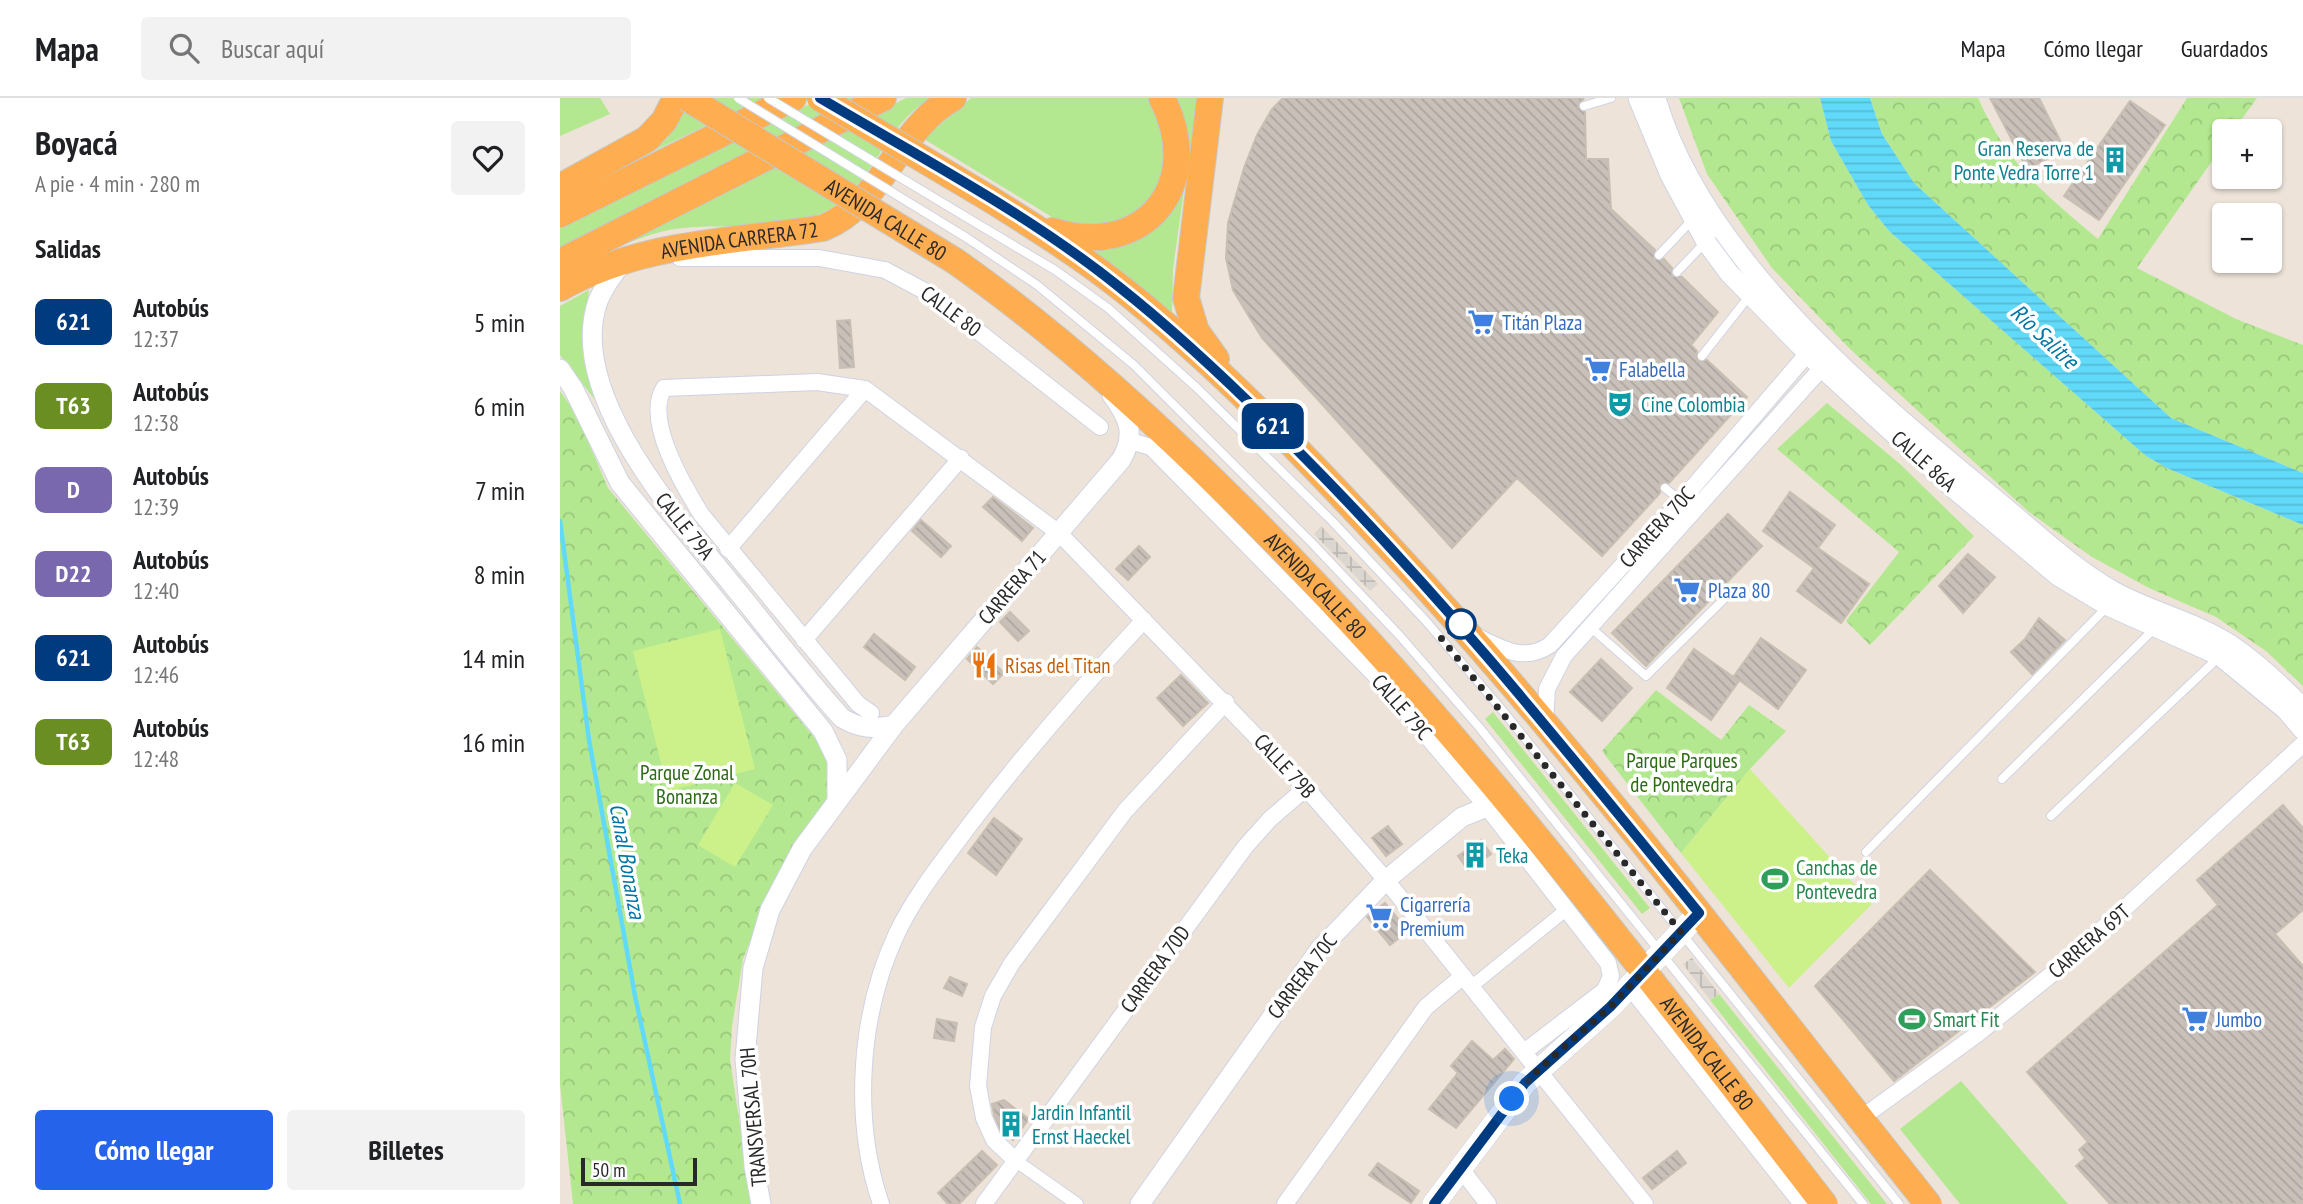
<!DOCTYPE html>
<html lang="es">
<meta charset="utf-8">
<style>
body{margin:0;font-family:"PT Sans Narrow",sans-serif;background:#f2f2f2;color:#202124;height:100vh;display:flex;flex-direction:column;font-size:26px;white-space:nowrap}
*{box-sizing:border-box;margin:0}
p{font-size:23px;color:#757577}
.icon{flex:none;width:38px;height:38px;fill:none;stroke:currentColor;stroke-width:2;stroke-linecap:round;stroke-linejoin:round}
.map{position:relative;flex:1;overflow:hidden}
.drawer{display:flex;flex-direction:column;background:#fff;width:560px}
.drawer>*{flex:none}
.badge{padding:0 14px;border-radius:10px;font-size:24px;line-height:46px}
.controls{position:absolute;left:1652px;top:21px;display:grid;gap:14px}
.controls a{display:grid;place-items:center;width:70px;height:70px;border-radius:7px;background:#fff;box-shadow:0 2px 5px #0004;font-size:35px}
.scale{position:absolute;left:21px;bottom:18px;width:116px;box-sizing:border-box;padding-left:7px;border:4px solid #292929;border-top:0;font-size:19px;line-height:24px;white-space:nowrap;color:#292929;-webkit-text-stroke:5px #fff;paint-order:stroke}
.you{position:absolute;width:35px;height:35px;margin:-18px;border:5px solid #fff;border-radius:50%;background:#1a73e8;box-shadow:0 0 0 10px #1a73e833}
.map>.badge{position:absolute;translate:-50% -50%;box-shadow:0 0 0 4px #fff}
h2{padding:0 35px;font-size:26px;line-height:63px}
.round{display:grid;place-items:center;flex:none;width:74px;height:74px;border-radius:7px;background:#f2f2f2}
.overview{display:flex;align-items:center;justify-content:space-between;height:119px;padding:0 35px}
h1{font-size:33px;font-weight:600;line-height:52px}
.action{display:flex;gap:14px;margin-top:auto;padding:14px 35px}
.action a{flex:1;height:80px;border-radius:7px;background:#2563eb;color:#fff;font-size:28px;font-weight:600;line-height:80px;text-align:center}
.action a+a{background:#f2f2f2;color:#202124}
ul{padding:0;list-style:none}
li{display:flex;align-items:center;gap:21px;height:84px;padding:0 35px}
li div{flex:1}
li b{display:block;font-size:26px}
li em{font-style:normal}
li .badge{min-width:77px;font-weight:700;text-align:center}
header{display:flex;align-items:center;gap:42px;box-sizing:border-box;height:98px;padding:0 35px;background:#fff;border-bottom:2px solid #e0e0e0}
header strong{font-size:33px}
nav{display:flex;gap:38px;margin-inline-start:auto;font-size:24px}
.search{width:490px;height:63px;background:#f2f2f2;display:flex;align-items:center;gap:18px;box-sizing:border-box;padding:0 24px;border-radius:7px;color:#757577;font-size:26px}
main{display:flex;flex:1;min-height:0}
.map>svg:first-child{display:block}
</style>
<header>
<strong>Mapa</strong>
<div class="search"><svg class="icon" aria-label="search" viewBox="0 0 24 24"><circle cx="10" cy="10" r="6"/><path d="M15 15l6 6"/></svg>Buscar aquí</div>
<nav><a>Mapa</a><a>Cómo llegar</a><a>Guardados</a></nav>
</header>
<main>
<section class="drawer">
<div class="overview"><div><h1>Boyacá</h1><p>A pie · 4 min · 280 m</p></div><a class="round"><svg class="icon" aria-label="heart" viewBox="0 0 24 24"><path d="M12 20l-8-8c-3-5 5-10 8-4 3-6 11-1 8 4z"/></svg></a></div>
<h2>Salidas</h2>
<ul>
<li><span class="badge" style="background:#003b80;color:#fff">621</span><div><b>Autobús</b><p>12:37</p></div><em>5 min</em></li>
<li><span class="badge" style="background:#6b8e23;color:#fff">T63</span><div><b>Autobús</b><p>12:38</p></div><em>6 min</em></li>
<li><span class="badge" style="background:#7968ae;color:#fff">D</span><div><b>Autobús</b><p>12:39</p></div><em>7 min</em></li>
<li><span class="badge" style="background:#7968ae;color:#fff">D22</span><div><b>Autobús</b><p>12:40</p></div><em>8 min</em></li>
<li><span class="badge" style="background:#003b80;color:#fff">621</span><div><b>Autobús</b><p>12:46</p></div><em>14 min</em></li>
<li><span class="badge" style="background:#6b8e23;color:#fff">T63</span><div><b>Autobús</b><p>12:48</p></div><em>16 min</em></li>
</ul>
<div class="action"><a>Cómo llegar</a><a>Billetes</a></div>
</section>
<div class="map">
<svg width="1743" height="1106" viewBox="0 0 1743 1106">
<defs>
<pattern id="park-crowns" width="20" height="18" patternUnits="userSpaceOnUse" patternTransform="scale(1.75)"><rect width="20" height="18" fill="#b3e890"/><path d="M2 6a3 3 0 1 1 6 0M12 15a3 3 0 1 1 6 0" fill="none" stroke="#9ac77c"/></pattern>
<pattern id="plaza-grid" width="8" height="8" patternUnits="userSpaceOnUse" patternTransform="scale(1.75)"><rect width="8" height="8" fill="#dcd6d0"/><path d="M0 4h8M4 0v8" fill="none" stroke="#bdb8b3"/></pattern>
<pattern id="water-rules" width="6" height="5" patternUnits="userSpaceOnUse" patternTransform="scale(1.75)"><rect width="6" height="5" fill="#61daf9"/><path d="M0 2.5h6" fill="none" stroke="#54bbd5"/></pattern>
<pattern id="building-back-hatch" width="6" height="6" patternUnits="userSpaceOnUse" patternTransform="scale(1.75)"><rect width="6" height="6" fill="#c8c0b9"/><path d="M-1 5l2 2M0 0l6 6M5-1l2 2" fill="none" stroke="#aca59f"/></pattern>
</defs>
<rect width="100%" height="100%" fill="#ede3d9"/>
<path fill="#b3e890" d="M0 0H40L50 16 0 38Z
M130 0H203L83 58 107 41Z
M262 0H303L0 154V128Z
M346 0H371C324 26 314 88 266 113 223 136 169 125 123 130 92 133 64 147 36 158Z
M411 0H590L610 34 602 92 570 125 505 127 364 41Z
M610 0H637L613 171 612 214 532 151C554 141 589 129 607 115 640 89 617 33 610 0Z
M29 192C23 232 26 264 36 303L0 257V208Z
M933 614 1090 810 1082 816 925 621Z
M1159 896 1327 1106H1311L1150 902Z
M1401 983 1508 1106H1400L1340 1031Z"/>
<path fill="url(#park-crowns)" d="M1119 0H1260L1271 43 1308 107 1329 133 1586 358 1609 371 1743 427V588L1706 553 1656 519 1589 490 1532 459 1469 414 1290 251 1212 170 1147 76Z
M1310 0H1418C1449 69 1483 94 1538 141L1627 0H1697L1673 33H1664V46L1577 170 1676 221 1743 247V375L1611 320 1354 85 1322 36Z
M0 293 16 315 48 390 258 644 272 671 271 693 211 793 183 861 172 928 170 962 192 1106H13L0 986Z
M1267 305 1340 366 1414 438 1310 547 1286 523 1339 454 1217 351Z
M1096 592 1161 642 1189 607 1226 633 1190 671 1121 755 1042 653Z"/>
<path fill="#ccf18a" d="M160 531 195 671 108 693 73 553Z
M1190 671 1312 806 1229 890 1121 755Z
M175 685 213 707 175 769 138 747Z"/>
<path fill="url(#plaza-grid)" d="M761 428 818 486 810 493 754 436Z
M1132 860 1159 896 1150 902 1123 866Z"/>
<path fill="url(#water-rules)" d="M1260 0H1310L1322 36 1354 85 1611 320 1743 375V427L1609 371 1586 358 1329 133 1308 107 1271 43Z"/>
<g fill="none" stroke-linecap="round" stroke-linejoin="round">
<path stroke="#61daf9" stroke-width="4.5" d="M0 423 29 642 75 898 120 1106"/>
</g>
<path fill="url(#building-back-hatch)" stroke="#c8bfb2" stroke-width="2" d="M723 0H1024L1018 9 1025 14 1026 61H1048L1051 111 1095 152 1094 161H1104L1112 170V178L1122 179 1158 214 1131 247 1137 253V263L1147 262 1187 299 1109 385H1100V395L1042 458 957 380 892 450 702 240 673 192 666 160 668 125 684 70 697 37 712 11Z
M1430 0H1479L1505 52 1467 71Z
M1570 3 1605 27 1539 122 1504 98Z
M290 222 294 269 280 270 277 223Z
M1230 394 1275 427 1258 450 1309 486 1281 525 1237 493 1254 470 1203 433Z
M433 399 473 430 462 443 423 409Z
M1168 416 1202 448 1086 568 1052 535Z
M361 422 391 448 381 459 352 433Z
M579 448 590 459 568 482 556 471Z
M1408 456 1435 479 1403 515 1379 488Z
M450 514 469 533 458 543 440 524Z
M1479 520 1505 542 1472 576 1451 554 1465 541Z
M314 536 355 569 345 582 304 549Z
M1201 540 1246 572 1218 611 1174 578Z
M417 549 444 575 433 586 407 561Z
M1134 551 1179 583 1151 622 1107 590Z
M1041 561 1072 590 1042 623 1010 594Z
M621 577 648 605 623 628 597 600Z
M1723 707 1743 730V812L1715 836 1743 868V1106H1550L1516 1068 1525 1060 1519 1052 1528 1044 1467 974 1658 807 1637 782Z
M434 720 462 741 436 777 408 755Z
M828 728 842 746 826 758 812 740Z
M921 742 931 756 908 772 898 758Z
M1370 772 1475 874 1334 983 1255 888Z
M825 805 848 833 830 847 807 819Z
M390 879 407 886 402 898 384 890Z
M377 921 397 925 394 943 374 940Z
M912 943 933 962 945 951 954 961 896 1030 869 1011 898 975 891 968Z
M444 1002 469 1021 453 1042 441 1033 434 1017 432 1006Z
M422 1053 437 1067 399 1106H388L378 1095Z
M1117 1053 1126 1065 1092 1091 1083 1080Z
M818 1065 859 1093 851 1105 809 1077Z"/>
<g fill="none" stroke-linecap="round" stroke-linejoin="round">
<g stroke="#ced3e3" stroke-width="10">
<path id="service" d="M1024 8 1051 0
M416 125 495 172 548 210 636 289 773 424 865 522 943 613 1339 1106
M407 140 477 187 574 267 752 445 840 538 919 629 1303 1106
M1099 157 1132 122
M1117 174 1152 137 1150 124
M1142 258 1190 197
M1105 390 1121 403
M1030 529 1086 578 1165 500
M1442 681 1594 531
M1491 718 1659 559
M1306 754 1547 509"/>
</g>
<g stroke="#ced3e3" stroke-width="14">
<path id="pedestrian" d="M911 889 1007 811
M456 1063 517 1106"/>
</g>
<g stroke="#ced3e3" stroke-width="18">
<path id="minor" d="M120 160H259L325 172 372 197 540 329
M570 343 591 349 814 576 927 709 1048 865 1051 878 1045 892 964 954
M168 451 305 291
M918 539C944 552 965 564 990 547L1121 403 1255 247
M244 542 401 360
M311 615 298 606 141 416C123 387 84 322 104 290L257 284 305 291 499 435 746 690 826 782 1085 1106
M985 624 987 591 1004 558 1268 263
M1069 888 1242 1106
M1300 1021 1416 937 1502 868 1743 646
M456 1063 434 1042 424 1020 418 988 423 929 433 898 452 865 565 713 666 604
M901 1071 928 1106
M321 1106C292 1021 299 916 337 835 355 797 383 763 408 729 463 657 522 589 584 522
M424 1106 685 749 710 721 746 690
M725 1106 866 909 903 878"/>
</g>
<g stroke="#ced3e3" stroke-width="21">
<path id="tertiary" d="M1078 0 1110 77 1146 144 1169 175 1262 270 1394 391 1498 478 1548 508 1660 558 1726 612 1743 632
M1096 0C1141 158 1310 298 1434 400 1473 432 1511 469 1555 494 1592 514 1636 524 1671 547 1696 564 1722 588 1743 610
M64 163C54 175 44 188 38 203 5 296 120 422 174 489 210 533 244 578 282 620 300 631 313 631 334 627
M0 271 13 290 60 385 263 633 277 662V702
M201 1106 194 1068 185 961 193 870 210 812 242 751 334 627 561 362C576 336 569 320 552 297
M580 1106 760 851 826 782 902 719 927 709 953 710"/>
</g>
<g stroke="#ced3e3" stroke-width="24">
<path id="secondary" d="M874 1106 965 985 1050 909 1139 815"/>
</g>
<g stroke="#c7c7c7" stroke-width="28">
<g id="trunk">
<path d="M650 0 626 200 636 233 656 261"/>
<path d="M0 89 87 41 104 23 116 0"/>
<path d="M430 101C473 128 516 155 556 186 656 264 745 358 831 451 1024 658 1192 885 1368 1106"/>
<path d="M0 116 233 0"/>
<path d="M492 133C585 162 646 86 602 0"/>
<path id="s1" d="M395 163C493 232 580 310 665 394 888 612 1074 860 1264 1106"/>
<path d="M0 164 323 0"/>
<path id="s2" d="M0 190C81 144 173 144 263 130 324 105 336 32 393 0"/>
</g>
</g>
<use href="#service" stroke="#fff" stroke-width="8"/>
<use href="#pedestrian" stroke="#fff" stroke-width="12"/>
<use href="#minor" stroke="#fff" stroke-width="16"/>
<use href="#tertiary" stroke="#fff" stroke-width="19"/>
<use href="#secondary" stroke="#fff" stroke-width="23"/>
<use href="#trunk" stroke="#feae50" stroke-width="26"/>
<g stroke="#ced3e3" stroke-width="10" stroke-linecap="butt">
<path id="service-bridge" d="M178 0 407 140
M208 0 416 125"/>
</g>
<g stroke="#c7c7c7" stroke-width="28" stroke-linecap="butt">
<g id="trunk-bridge">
<path id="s3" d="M127 0 395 163"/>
<path d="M260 0 430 101"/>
</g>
</g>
<use href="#service-bridge" stroke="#fff" stroke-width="8"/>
<use href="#trunk-bridge" stroke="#feae50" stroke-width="26"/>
</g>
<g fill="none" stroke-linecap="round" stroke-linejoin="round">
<g stroke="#fff" stroke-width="16">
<path id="line" d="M260 0C361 60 467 115 558 188 615 233 669 284 720 335 873 486 1004 649 1139 815L1050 909 965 985 874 1106"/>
</g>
<use href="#line" stroke="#003b80" stroke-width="10"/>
<path stroke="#292929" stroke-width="7" stroke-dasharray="0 12.6" d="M901 526 881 540 1121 834 1050 909 978 972 952 1001"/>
</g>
<defs>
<g id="building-bare" transform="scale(2.1)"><path d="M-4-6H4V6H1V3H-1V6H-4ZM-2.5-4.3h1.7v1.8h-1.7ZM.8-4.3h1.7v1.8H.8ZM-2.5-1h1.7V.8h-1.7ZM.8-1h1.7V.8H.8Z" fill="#0f9aa8" stroke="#fff" stroke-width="2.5" paint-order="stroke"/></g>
<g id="supermarket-bare" transform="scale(2.1)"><path d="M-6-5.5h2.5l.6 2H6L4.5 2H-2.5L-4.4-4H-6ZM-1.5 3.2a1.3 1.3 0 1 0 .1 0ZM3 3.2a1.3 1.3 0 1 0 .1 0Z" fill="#3f7fe0" stroke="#fff" stroke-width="2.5" paint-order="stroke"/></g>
<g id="theatre-bare" transform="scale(2.1)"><path d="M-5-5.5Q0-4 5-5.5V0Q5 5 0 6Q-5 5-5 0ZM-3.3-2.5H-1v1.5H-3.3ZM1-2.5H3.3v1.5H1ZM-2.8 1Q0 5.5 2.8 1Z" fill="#0f9aa8" stroke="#fff" stroke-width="2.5" paint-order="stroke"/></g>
<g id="restaurant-bare" transform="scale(2.1)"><path d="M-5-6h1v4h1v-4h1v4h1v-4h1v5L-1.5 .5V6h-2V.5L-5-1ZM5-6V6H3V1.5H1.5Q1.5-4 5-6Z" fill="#e8710a" stroke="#fff" stroke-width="2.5" paint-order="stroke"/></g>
<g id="stadium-bare" transform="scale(2.1)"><path d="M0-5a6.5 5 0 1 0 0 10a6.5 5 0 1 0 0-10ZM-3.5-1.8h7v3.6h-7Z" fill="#2e9e5b" stroke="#fff" stroke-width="2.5" paint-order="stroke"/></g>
</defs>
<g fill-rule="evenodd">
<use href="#building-bare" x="1555" y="62"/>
<use href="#supermarket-bare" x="921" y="224"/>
<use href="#supermarket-bare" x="1038" y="271"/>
<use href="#theatre-bare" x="1060" y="306"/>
<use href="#supermarket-bare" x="1127" y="492"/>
<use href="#restaurant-bare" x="424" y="567"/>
<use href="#building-bare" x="915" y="757"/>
<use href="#stadium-bare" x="1215" y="781"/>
<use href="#supermarket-bare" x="819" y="818"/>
<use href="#stadium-bare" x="1352" y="921"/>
<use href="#supermarket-bare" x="1635" y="921"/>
<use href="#building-bare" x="451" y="1026"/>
</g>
<circle fill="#fff" stroke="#003b80" stroke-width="3.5" cx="901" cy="526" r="14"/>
<g text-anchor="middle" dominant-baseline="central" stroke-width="7" stroke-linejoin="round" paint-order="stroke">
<g font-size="21" fill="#0d838f" stroke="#fff" text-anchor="start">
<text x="1534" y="50" text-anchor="end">Gran Reserva de<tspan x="1534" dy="24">Ponte Vedra Torre 1</tspan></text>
<text x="1081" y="306">Cine Colombia</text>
<text x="936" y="757">Teka</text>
<text x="472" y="1014">Jardin Infantil<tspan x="472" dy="24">Ernst Haeckel</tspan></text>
</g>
<g font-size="21" fill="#292929" stroke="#fff">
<text stroke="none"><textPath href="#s3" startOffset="233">AVENIDA CALLE 80</textPath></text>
<text stroke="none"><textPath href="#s2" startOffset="187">AVENIDA CARRERA 72</textPath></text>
<text transform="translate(391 213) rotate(37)">CALLE 80</text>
<text transform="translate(1364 363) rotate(42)">CALLE 86A</text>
<text transform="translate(125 428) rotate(51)">CALLE 79A</text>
<text transform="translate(1097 429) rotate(-48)">CARRERA 70C</text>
<text stroke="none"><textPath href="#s1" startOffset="486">AVENIDA CALLE 80</textPath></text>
<text transform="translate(452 489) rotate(-49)">CARRERA 71</text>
<text transform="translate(842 609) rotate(49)">CALLE 79C</text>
<text transform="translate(725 668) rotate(47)">CALLE 79B</text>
<text transform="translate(1529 843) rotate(-41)">CARRERA 69T</text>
<text transform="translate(595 871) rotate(-54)">CARRERA 70D</text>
<text transform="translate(742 878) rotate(-53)">CARRERA 70C</text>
<text stroke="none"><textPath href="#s1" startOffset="1096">AVENIDA CALLE 80</textPath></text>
<text transform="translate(193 1019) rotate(-95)">TRANSVERSAL 70H</text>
</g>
<g font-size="21" fill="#366cbe" stroke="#fff" text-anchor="start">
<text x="942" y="224">Titán Plaza</text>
<text x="1059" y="271">Falabella</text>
<text x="1148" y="492">Plaza 80</text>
<text x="840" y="806">Cigarrería<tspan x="840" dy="24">Premium</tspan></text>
<text x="1656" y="921">Jumbo</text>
</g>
<g font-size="21" fill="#c56008" stroke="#fff" text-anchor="start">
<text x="445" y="567">Risas del Titan</text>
</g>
<g font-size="21" fill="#2b6b13" stroke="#fff">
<text x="1122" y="662">Parque Parques<tspan x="1122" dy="24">de Pontevedra</tspan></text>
<text x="127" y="674">Parque Zonal<tspan x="127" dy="24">Bonanza</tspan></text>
</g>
<g font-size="21" fill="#27864d" stroke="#fff" text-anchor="start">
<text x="1236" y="769">Canchas de<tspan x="1236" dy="24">Pontevedra</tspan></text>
<text x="1373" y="921">Smart Fit</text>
</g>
<g font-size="23" font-style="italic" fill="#0276a3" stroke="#fff">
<text transform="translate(1485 238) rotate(43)">Río Salitre</text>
<text transform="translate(68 763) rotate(80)">Canal Bonanza</text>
</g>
</g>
</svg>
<div class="controls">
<a>+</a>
<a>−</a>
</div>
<div class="scale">50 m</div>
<div class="you" style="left:952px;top:1001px"></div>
<b class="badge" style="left:713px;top:328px;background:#003b80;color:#fff">621</b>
</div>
</main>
